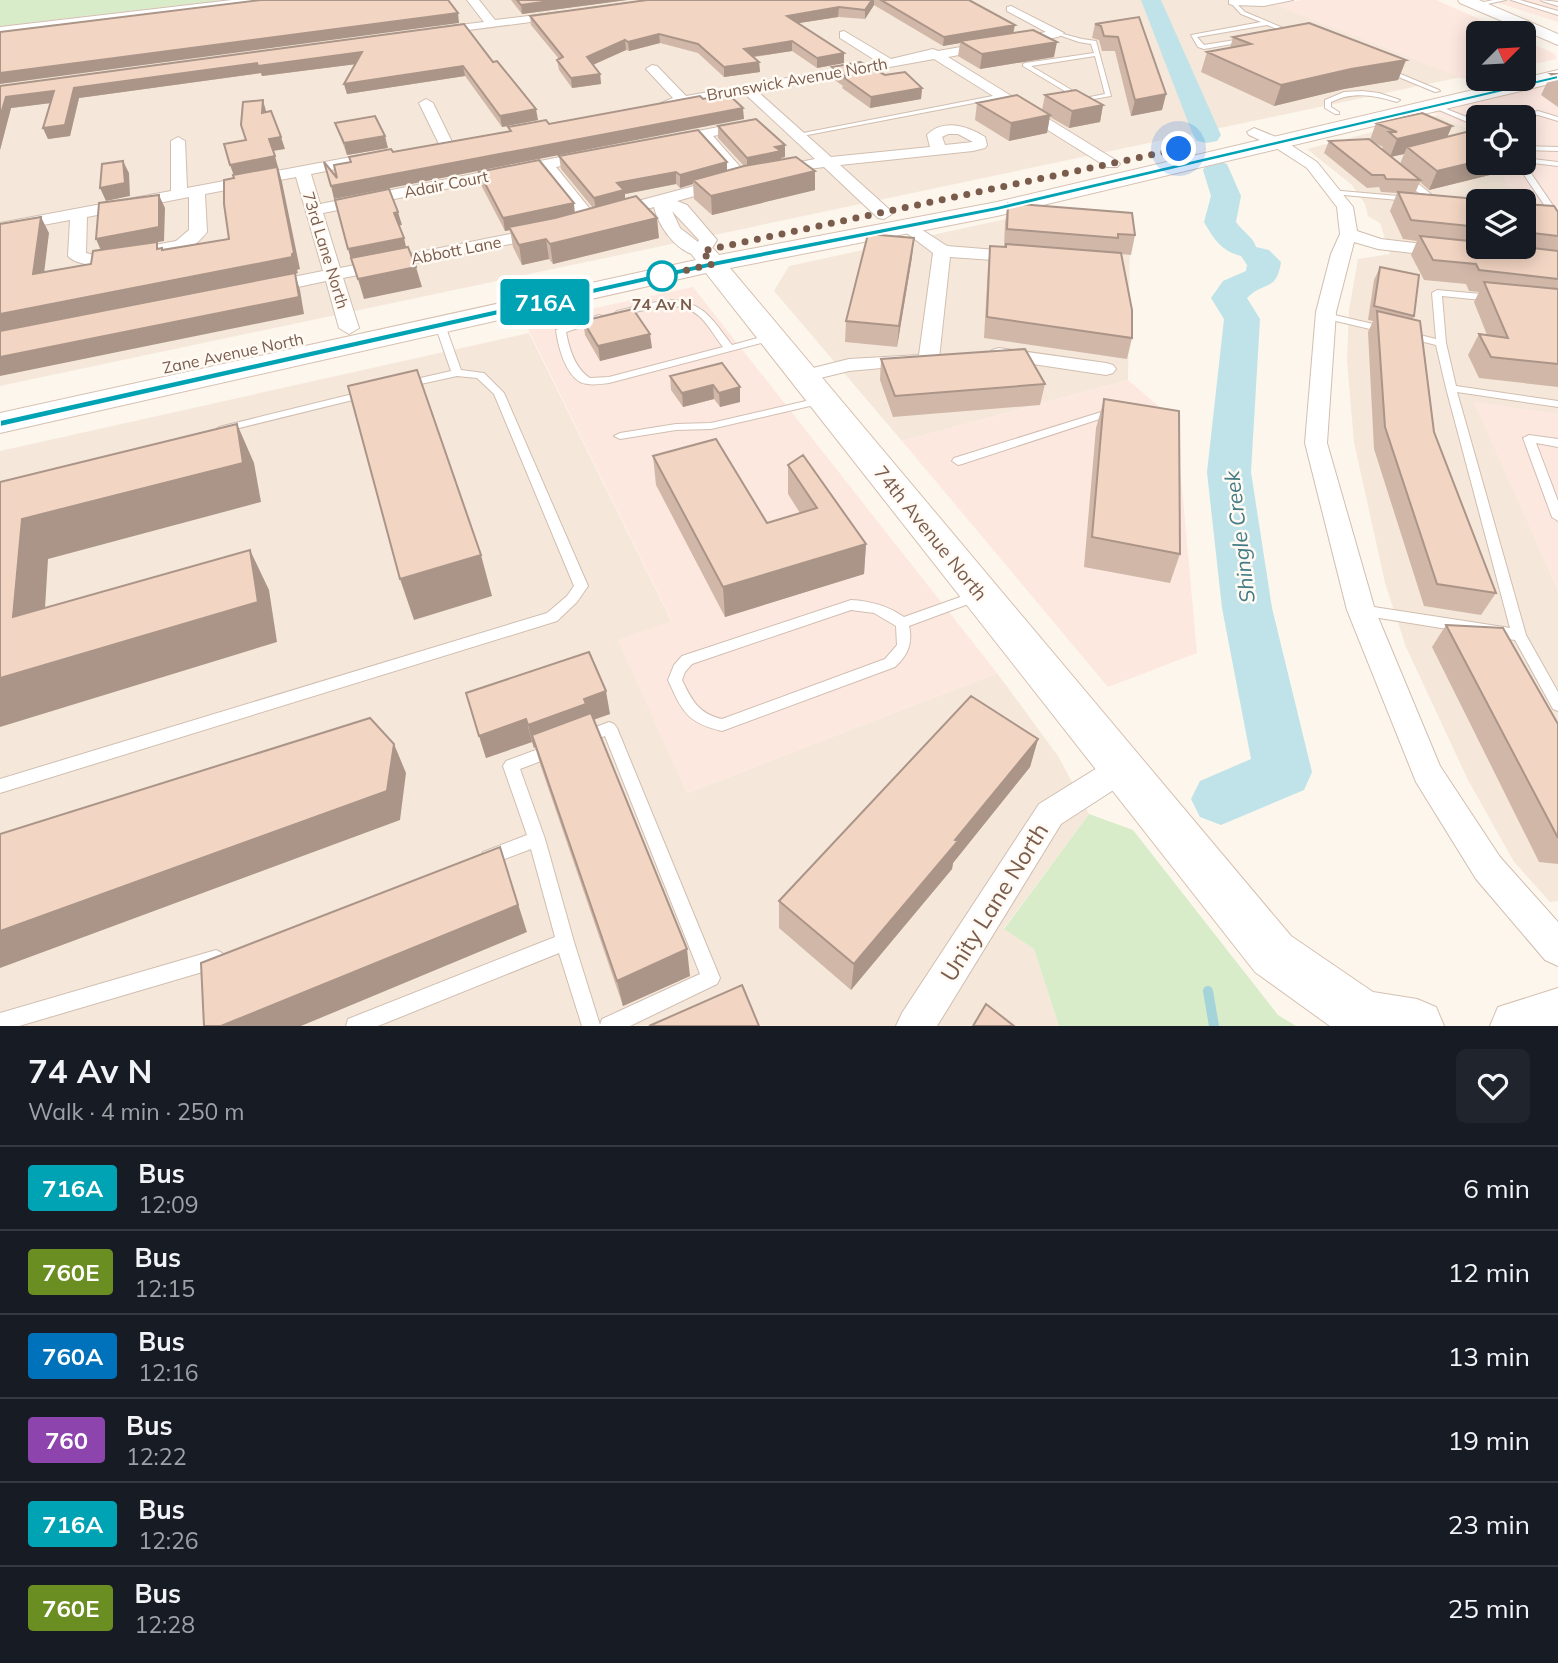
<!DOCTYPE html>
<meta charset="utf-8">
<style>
body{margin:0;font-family:Mulish,sans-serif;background:#20242c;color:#f1f3f6;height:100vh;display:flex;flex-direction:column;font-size:26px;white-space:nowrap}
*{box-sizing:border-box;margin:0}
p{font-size:23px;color:#9ea1a6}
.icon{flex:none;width:38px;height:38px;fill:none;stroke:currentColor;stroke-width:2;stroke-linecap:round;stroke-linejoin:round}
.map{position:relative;height:1026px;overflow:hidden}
.drawer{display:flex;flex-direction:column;background:#171b24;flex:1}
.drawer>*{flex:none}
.badge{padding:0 14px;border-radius:5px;font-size:24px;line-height:46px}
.needle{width:46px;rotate:66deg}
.buttons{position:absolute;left:1466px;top:21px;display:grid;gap:14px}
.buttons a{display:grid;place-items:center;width:70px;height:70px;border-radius:10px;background:#171b24;box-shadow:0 4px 18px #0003;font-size:35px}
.you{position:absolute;width:35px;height:35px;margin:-18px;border:5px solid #fff;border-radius:50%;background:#1a73e8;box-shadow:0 0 0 10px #1a73e833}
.map>.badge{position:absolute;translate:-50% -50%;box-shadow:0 0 0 4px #fff}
.round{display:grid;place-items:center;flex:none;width:74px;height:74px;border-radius:10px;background:#20242c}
.overview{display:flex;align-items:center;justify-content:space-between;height:119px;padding:0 28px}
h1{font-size:33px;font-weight:700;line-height:52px}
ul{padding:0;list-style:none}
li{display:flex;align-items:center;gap:21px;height:84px;padding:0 28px;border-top:2px solid #363941}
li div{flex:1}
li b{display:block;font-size:26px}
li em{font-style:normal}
li .badge{min-width:77px;font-weight:700;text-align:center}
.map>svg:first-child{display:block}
</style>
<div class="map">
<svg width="1558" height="1026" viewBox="0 0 1558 1026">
<rect width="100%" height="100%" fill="#fdf6ec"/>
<path fill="#f5e8da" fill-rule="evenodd" d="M0 0H1264L1461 77 0 386Z
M1438 115 1479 133V163H1495L1529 200 1558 248V414L1475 403 1558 590V901L1550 902 1514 862 1468 780 1406 647 1385 583 1354 442 1347 361 1349 310 1358 259 1390 254 1380 223 1368 216 1365 204 1352 185 1307 149ZM1479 201H1524V247H1479Z
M1011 218 1130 231 1128 380 902 441 774 291 789 266Z
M529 333 672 622 619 640 687 793 997 673 1058 756 1089 814 1004 928 1034 949 1059 1026H0V451Z"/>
<path fill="#fde8e0" d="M1302 0H1436L1511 33H1479V76L1464 79 1274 4Z
M1489 0H1558V22Z
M1524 40 1555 54 1556 59 1524 66Z
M1558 81V246L1529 200 1515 198 1495 163H1524V117H1479V133L1428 110Z
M693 287 997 673 687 793 618 640 672 621 525 323Z
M1128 380 1176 421 1197 653 1108 687 902 441Z
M1474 402 1558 414V590Z"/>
<path fill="#d8ecc9" d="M0 0H222L0 26Z
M1089 814 1133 830 1278 1015 1296 1026H1059L1034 949 1004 929Z"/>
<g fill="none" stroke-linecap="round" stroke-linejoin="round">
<path stroke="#a5d3da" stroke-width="10" d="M1208 991 1214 1026"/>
<path fill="#bfe3e8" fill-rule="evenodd" d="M1141 0H1161L1221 135 1217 141 1207 143 1197 141 1193 135Z
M1217 161 1227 164 1241 196 1236 222C1242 231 1254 238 1256 247L1269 250 1281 262C1277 292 1263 281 1247 298L1260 319 1251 472 1272 608 1312 772 1304 790 1221 825 1200 817 1191 799 1200 781 1251 759 1222 608 1207 472 1224 319 1211 298 1223 281 1246 271 1247 265 1241 256C1221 251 1214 239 1204 222L1211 196 1203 170 1207 164Z"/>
<g stroke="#d1beb0" stroke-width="2">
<path id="lane" d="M1233 0 1245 12 1295 33 1287 35V33L1267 25 1197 37 1204 45 1247 38 1249 41 1204 49 1198 47 1191 35 1261 22 1241 14 1230 2Z
M1493 0H1506L1478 6 1475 4Z
M1511 0H1520L1558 11V15Z
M1541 0 1558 2V6L1542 1Z
M1512 27 1514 30C1504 32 1491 35 1483 31Z
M1056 32 1082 39 1096 41 1111 96 1076 102V100L1078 99 1023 66V64L1025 63 1094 53 1091 44 1079 42 1056 34ZM1095 56 1105 94 1085 98 1031 66Z
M1479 57V66L1468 61 1469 60Z
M1386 68 1439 90 1440 91 1435 92 1384 71 1383 70Z
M1362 91 1379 93 1400 100 1397 102C1374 95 1353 91 1331 102V107L1339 112V114H1335L1325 108V100L1344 92Z
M1003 94 1005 95V97L797 137 793 135Z
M1434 104 1479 122V127L1432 107 1431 106Z
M1538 111 1558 117V121L1538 115 1511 117Z
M1524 146 1558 147V151L1524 150Z
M1524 158 1558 162V166L1524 162Z
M1516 163H1524L1558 213V222L1555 221Z
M1404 177H1410L1437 199V203H1431L1404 181Z
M1330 190 1409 197 1413 199 1409 201 1333 194 1329 192Z
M1437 290 1492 295 1497 298 1492 301 1442 296 1446 343 1456 386 1558 401V407L1457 392 1526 635 1558 692V711L1553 709 1515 640 1361 615 1356 614 1354 610 1356 606 1361 605 1510 628 1446 388 1436 345 1404 337 1403 335 1408 332 1436 339 1432 293Z
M673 300C705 303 713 321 732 345L772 334 777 337 776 339 609 383C600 384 589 386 580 382 565 373 558 346 556 330L599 315 602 316V320L566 332C569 348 575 369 590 378L609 377 723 347C715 337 709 325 699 316 678 297 645 310 620 316L615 313 617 311 650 303Z
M1326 313 1390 328 1392 330 1387 333 1323 318 1321 316Z
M440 322 445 325 461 370 484 373 504 393 588 586 577 602 557 621 0 793V779L547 613 567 596 574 586 494 394 477 378 457 376 407 387 402 384 403 382 451 371 435 325Z
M365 391 370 394 369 396 223 432 217 429 219 427Z
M823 397 828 400 827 402 711 429 676 430 620 439 614 436 620 433 676 424 711 423Z
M1114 408 1118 409 1119 411 1118 413 962 464 958 465 952 461 954 458Z
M1529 435 1558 439V447L1536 443 1558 501V521L1552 517 1523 438Z
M977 591 982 593 984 596 982 599 909 626C913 643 908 655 895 667L722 731C687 723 682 711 668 680L674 665 682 656 851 600C871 601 888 606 904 617ZM851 610 874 613 896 626 897 645 885 659 722 719C699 714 692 701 682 680L685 672 692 664Z
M609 722 614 724 617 728 720 978 717 984 630 1026H582L559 953 378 1026H346L348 1019 555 937 531 849 489 865 483 862 481 857 483 852 527 835 503 766 506 761 552 744 557 745 560 750 557 755 520 769 545 839 574 942 600 1025 602 1019 700 974 605 736 585 743 580 741 577 737 580 733Z
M216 950 222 953 225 959 222 965 216 968 19 1026H0V1013Z"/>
</g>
<g stroke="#d1beb0" stroke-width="2">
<path id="street" d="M232 0H266L260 3 0 35V27Z
M467 0H479L495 20 561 12 567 15 561 18 430 35V29L434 28 484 22Z
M1229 0H1293L1264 6 1233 5 1229 4Z
M1011 6 1064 33 1058 37 948 57 1117 161 1120 164 1117 167H1107L934 59 757 91 831 157 930 147 927 135C943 118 968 126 985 137L987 145 985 148 973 151 840 165 890 210 892 214 884 219 878 218 824 167 770 174 768 171 770 168 815 159 744 93 668 107 661 103 673 98 646 69 652 65 657 66 686 96 878 62 840 38V32L844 31 891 59 933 49 938 51 1046 32 1007 11V7ZM948 134H958L973 142 945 145 942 137Z
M426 99 433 103 453 144 451 147 446 148 439 144 419 103Z
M749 121 754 122 756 125 754 128 713 136 750 178 742 183 736 181 696 134 698 131Z
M1254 128 1283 140 1317 162 1353 207 1357 231 1381 239 1447 247 1456 252 1447 257 1378 249 1354 242 1336 312 1327 443 1375 610 1440 766 1500 857 1558 922V966L1545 960 1476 879 1416 782 1347 610 1305 443 1316 312 1331 254 1340 234 1337 207 1307 168 1273 146 1249 135 1247 132Z
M178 137 185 141 187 188 367 154 372 156 375 159 372 162 311 174 320 204 591 151 599 156 596 159 556 167 598 219 596 223H584L542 170 323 213 340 268 545 227 554 232 545 237 343 278 359 328 349 334 339 328 326 281 265 294 256 288 258 284 323 271 296 177 205 194 207 232C202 239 193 247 185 249 162 258 86 276 68 256L70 220 0 233V223L171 191V141ZM189 197V230L176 241 98 256 86 253 87 217Z
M724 178 732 183 730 186 677 201 687 205 717 240 708 255C683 261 659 229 654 207L614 218 606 213 608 209ZM672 211 699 240 698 242 680 228Z
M910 222 947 246 1022 252 1031 257 1022 262 950 257 939 359 936 363 849 371 804 382 797 380 794 376 797 372 849 359 919 355 933 253 904 231 901 227 904 223Z
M999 348 1106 363 1113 365 1116 369 1113 373 1106 375 992 358 989 354 992 350Z
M1121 756 1132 760 1137 769 1132 778 1061 824 937 1026H896L902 1013 1039 804 1110 760Z"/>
</g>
<g stroke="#d6c0b0" stroke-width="2">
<path id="secondary" d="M1458 0H1479L1558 34V45L1460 3Z
M1558 70V82L997 216 730 268 1291 936 1373 992 1417 999 1436 1007 1444 1026H1330L1255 972 706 273 0 433V413L696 260 689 251 693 246C706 242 711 245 719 255L997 202Z
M1558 988V1026H1490L1498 1007Z"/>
</g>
<use href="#lane" fill="#fff" fill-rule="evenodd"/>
<use href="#street" fill="#fff" fill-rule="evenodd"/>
<use href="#secondary" fill="#fff" fill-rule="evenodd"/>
</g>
<path fill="#d1b7a8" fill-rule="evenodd" d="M511 0H627L522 14Z
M647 0H969L1013 33 1054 57 980 69 958 56 960 43 943 46 874 5 865 19 838 17 798 23 844 63 817 68 792 51 754 57 759 62 760 72 724 77 698 53 660 43 629 51 626 50 593 65 600 74 601 84 572 88 559 70 557 60 559 59 531 25 530 16Z
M1139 17 1166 94 1162 110 1131 116 1115 51H1102L1099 40 1092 38 1095 24Z
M464 24 538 120 502 127 465 76 347 94 344 84 355 64 262 76 261 73 79 98 70 136 48 139 43 128 50 103 11 108 0 150V86Z
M1233 37 1406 60 1398 80 1344 89 1274 106 1201 72 1207 52 1230 48Z
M832 67 885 75 922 88 921 99 870 108 842 88 843 86 832 78Z
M1551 74H1558V107L1541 95Z
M1045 95 1103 105 1100 122 1069 128 1050 117 1047 133 1009 141 975 120 977 103 1042 110Z
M335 123 388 148 347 155Z
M1376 123 1452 126 1447 137 1506 171 1429 190 1420 182 1415 193 1479 201V247H1524V204L1558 212V387L1479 378 1468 355 1479 334 1487 335 1474 302 1479 292 1469 291 1466 284 1424 280 1411 255 1417 241 1403 239 1390 211 1397 193 1381 192 1379 187 1367 188 1324 153 1329 141 1370 140ZM1373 142 1383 147 1382 149ZM1404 154 1400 164 1391 157Z
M718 126 785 145V157L781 158V159L815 190 712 215 694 199 693 184 680 188 676 184 625 194V199L659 238 553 264 549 259 522 265 513 247 510 230 505 231 481 185 479 172 575 213 593 208 561 169 559 156 727 162V171L744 166 718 138Z
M1008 203 1135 235 1131 255 1121 254 1132 338 1127 359 984 338 988 266 990 246 1004 247 1005 223Z
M912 257 897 347 845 342 846 321Z
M1380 267 1414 316 1413 319 1434 432 1496 593 1481 615 1424 606 1374 449 1368 332 1373 321 1368 320 1374 280Z
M583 321 652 348 600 361 585 335Z
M881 359 1045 384 1040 405 893 417 880 380Z
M722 363 740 402 720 407 714 399 683 407 671 390 670 376Z
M1104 399 1180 554 1170 583 1084 567 1096 428Z
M653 456 767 523 800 513 788 494V465L866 544 864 574 725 617 656 485Z
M1446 625 1558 724V864L1539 862 1432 647Z
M466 693 610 714 594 720 690 976 623 1006 540 764 535 747 534 748 532 742 486 758Z
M1038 739 1030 767 953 863 952 869 851 990 779 928V901Z"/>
<path fill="#aa9588" d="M557 0H627L522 14 521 5Z
M872 0H874V5L865 19V10Z
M839 7 838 17 787 25V16Z
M458 13 459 23 0 84V73Z
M1015 25 1013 34 960 41V43L943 46 944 37Z
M659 34 660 43 629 51 628 42Z
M625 40 626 50 588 67 587 57Z
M792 41V51L744 58V49Z
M1057 42 1054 57 980 69 982 54Z
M362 52 365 63 262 76 261 73 79 98 70 136 48 139 43 128 74 88 257 63Z
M844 53V63L817 68V58Z
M1406 60 1398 80 1344 89 1274 106 1281 85 1351 69Z
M759 62 760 72 724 77V67Z
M463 66 465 76 347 94 344 84Z
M600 74 601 84 572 88 571 78Z
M922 88 921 99 870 108 871 97Z
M54 91 59 102 11 108 0 150V117L6 97Z
M1166 94 1162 110 1131 116 1135 100Z
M263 100 266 111V124L262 113Z
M1103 105 1100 122 1069 128 1072 111Z
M743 108 744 119 334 199 331 186Z
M536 109 538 120 502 127 500 116Z
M1050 115 1047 133 1009 141 1011 123Z
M1452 126 1444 144 1407 147 1404 154 1390 157 1397 139Z
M385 136 388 148 347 155 344 143Z
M281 137 285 149 273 151 269 139Z
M785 145V157L781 158V164L747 170V158L775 147Z
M275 156 282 182 300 269 297 270 298 273 295 274 300 290 304 314 0 376V314L292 257 234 176 230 165Z
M123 161 129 173 130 196 106 201 100 188Z
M1479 161V163H1510L1506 171 1429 190 1437 171Z
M727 162V175L693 180V184L680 188V175Z
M815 171V190L712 215 711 196Z
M676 172V184L625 194V203L596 211 594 198 617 183Z
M159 195 165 208 164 241 102 253 96 239Z
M574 203 575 216 509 227 510 230 505 231 503 218Z
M398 212 402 225 397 226 394 213Z
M41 217 49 233 42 290 33 274Z
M657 218 659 238 553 264 550 244Z
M404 238 407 251 352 263 348 249Z
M914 238 912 257 897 347 899 326Z
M546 239 549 259 522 265 519 245Z
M416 267 422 287 364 299 358 279Z
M650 334 652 348 600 361 598 346Z
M713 385 714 399 683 407 682 393Z
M740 387V402L720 407 719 393Z
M237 424 254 463 261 502 48 559 42 657 13 617 22 519Z
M866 544 864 574 725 617 723 587Z
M250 550 269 590 277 642 0 727V678Z
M481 555 492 596 414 620 400 579Z
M606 691 610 714 589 721 532 735 535 747 534 748 528 725 584 699Z
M526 719 532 742 486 758 479 736Z
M1038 739 1030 767 953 863 952 869 851 990 854 964Z
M394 744 406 773 400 820 0 968V931Z
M500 847 527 932 301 1026H221Z
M687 949 690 976 623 1006 617 981Z"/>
<path fill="#f3d5c3" stroke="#aa9588" stroke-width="2" d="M261 0H448L458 13 0 73V32Z
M517 0H557L521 5Z
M647 0H872L865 10 839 7 787 16 844 53 817 58 792 41 744 49 759 62 724 67 698 44 659 34 628 42 625 40 587 57 600 74 571 78 557 60 563 57 530 16Z
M881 0H969L1015 25 944 37Z
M1139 17 1166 94 1135 100 1118 37 1104 36 1101 26 1095 24Z
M1309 23 1406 60 1351 69 1281 85 1207 52 1251 44 1233 37Z
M464 24 493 62 497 61 536 109 500 116 463 66 344 84 362 52 258 66 257 63 74 88 65 125 43 128 54 91 6 97 0 117V86Z
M1033 30 1057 42 982 54 960 41Z
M860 62 885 75 905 72 922 88 871 97 843 77H846L832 67Z
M1551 74H1558V78Z
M1076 90 1103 105 1072 111 1045 95Z
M728 94 743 108 331 186 324 162 337 178 334 165 351 162 349 157 391 149 393 152 511 131 508 127 546 120 549 124 700 96 703 99Z
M1017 95 1050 115 1011 123 977 103Z
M263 100 262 113 271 111 281 137 269 139 275 156 230 165 224 144 246 140 241 125 243 102Z
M1422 113 1452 126 1397 139 1389 132H1397L1376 123Z
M375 116 385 136 344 143 335 123Z
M756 119 785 145 775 147 781 151 747 158 718 126Z
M698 130 727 162 680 175 676 172 617 183 624 190 594 198 559 156Z
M1466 132 1479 137V161L1437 171 1407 147Z
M1369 139 1420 180 1386 179 1384 175H1372L1329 141Z
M796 157 815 171 711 196 693 180 744 166Z
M539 160 574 203 503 218 479 172Z
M123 161 125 183 100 188 102 164Z
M277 167 294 253 292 254V257L0 314V224L41 217 33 274 91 264 93 251 157 242V249L162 248V250L229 239 224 204V180L234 178 233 175Z
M389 189 398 212 394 213 404 238 348 249 335 200Z
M1398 192 1500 201H1479V227L1411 220Z
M159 195V227L96 239 99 203Z
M636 196 657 218 550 244 546 239 519 245 509 227 555 218Z
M1008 203 1132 213 1135 235 1118 234V238L1007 229Z
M1524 204 1554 206 1558 212V236L1524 232Z
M868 234 914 238 899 326 846 321Z
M1420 236 1479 242V247H1523L1558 251V279L1479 270 1476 264 1433 260Z
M1006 244 1121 253 1132 310V338L987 317 990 246 1006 247Z
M408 247 416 267 358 279 351 258Z
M1380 267 1419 275 1414 316 1374 306Z
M295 273 299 297 0 357V331Z
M1484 282 1558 289V364L1491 357 1479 334 1508 338Z
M633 309 650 334 598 346 583 321Z
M1377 311 1420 321 1434 432 1496 593 1437 584 1385 427Z
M1025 349 1045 384 895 396 881 359Z
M722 363 740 387 719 393 713 385 682 393 670 376Z
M417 370 481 555 400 579 348 386Z
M1104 399 1179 411 1180 554 1092 537Z
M237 424 243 463 22 519 13 617 250 550 258 602 0 678V482Z
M716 439 767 523 817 508 788 465 803 455 866 544 723 587 653 456Z
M1446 625 1503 628 1558 724V838Z
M589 652 606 691 584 699 586 704 528 725 526 719 479 736 466 693Z
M971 696 1038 739 955 840 958 841 854 964 779 901Z
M591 713 687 949 617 981 532 735Z
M370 718 394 744 387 791 0 931V834Z
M500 847 518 905 221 1026H204L201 963Z
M742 985 759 1026H649Z
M986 1004 1014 1026H973Z"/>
<path fill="#00a3b4" stroke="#fff" stroke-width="2" d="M1558 75V79L997 211 713 267 0 427V420L713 261 997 206Z"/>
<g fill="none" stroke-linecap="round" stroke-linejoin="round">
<path stroke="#7a5c4d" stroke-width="7" stroke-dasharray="0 12.6" d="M662 276 713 264 702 251 1179 149"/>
</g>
<circle fill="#fff" stroke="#00a3b4" stroke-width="3.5" cx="662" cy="276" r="14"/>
<g text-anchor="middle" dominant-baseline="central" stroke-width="5" stroke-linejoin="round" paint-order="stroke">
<g font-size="16" fill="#7a5c4d" stroke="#fffaf3">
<text transform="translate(797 79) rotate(-10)">Brunswick Avenue North</text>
<text transform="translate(446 184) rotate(-11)">Adair Court</text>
<text transform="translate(326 250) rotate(73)">73rd Lane North</text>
<text transform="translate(456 250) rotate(-11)">Abbott Lane</text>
<text transform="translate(233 353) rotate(-12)">Zane Avenue North</text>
</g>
<g font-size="16" font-weight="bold" fill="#7a5c4d" stroke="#fffaf3">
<text x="662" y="304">74 Av N</text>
</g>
<g font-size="19" fill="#7a5c4d" stroke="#fffaf3">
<text transform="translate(931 533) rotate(51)">74th Avenue North</text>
</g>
<g font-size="21" font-style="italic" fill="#437c86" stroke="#fffaf3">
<text transform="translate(1239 537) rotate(-97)">Shingle Creek</text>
</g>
<g font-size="23" fill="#7a5c4d" stroke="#fffaf3">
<text transform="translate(994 902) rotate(-58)">Unity Lane North</text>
</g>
</g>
</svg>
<div class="buttons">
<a><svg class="needle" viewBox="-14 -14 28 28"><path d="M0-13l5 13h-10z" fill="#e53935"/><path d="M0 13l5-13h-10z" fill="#9ea1a6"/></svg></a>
<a><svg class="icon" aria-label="locate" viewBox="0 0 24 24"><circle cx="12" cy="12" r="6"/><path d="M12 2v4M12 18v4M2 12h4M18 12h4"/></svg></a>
<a><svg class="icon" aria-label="layers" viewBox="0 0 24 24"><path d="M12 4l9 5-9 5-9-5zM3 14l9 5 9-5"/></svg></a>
</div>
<div class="you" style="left:1179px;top:149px"></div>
<b class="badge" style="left:545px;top:302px;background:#00a3b4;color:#fff">716A</b>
</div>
<section class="drawer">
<div class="overview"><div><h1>74 Av N</h1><p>Walk · 4 min · 250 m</p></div><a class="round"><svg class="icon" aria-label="heart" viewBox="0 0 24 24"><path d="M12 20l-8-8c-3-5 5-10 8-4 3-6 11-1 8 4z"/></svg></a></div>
<ul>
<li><span class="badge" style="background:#00a3b4;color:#fff">716A</span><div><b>Bus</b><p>12:09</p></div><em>6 min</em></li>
<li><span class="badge" style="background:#6b8e23;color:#fff">760E</span><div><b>Bus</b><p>12:15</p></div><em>12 min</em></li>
<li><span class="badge" style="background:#0072bc;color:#fff">760A</span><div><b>Bus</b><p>12:16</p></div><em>13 min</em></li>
<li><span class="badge" style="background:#8e44ad;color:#fff">760</span><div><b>Bus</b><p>12:22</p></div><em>19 min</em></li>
<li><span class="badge" style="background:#00a3b4;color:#fff">716A</span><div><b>Bus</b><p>12:26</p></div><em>23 min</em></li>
<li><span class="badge" style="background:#6b8e23;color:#fff">760E</span><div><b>Bus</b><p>12:28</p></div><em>25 min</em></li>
</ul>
</section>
